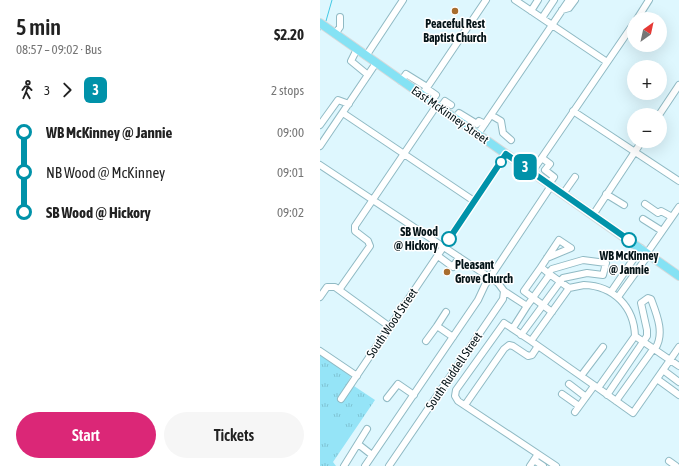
<!DOCTYPE html>
<meta charset="utf-8">
<style>
body{margin:0;font-family:"Asap Condensed",sans-serif;background:#f6f6f6;color:#222;height:100vh;display:flex;flex-direction:column;font-size:15px;white-space:nowrap}
*{box-sizing:border-box;margin:0}
p{font-size:13px;color:#767676}
.icon{flex:none;width:22px;height:22px;fill:none;stroke:currentColor;stroke-width:2;stroke-linecap:round;stroke-linejoin:round}
.map{position:relative;flex:1;overflow:hidden}
.panel{display:flex;flex-direction:column;background:#fff;width:320px}
.panel>*{flex:none}
.badge{padding:0 8px;border-radius:6px;font-size:14px;line-height:26px}
.needle{width:26px;rotate:33deg}
.controls{position:absolute;left:307px;top:12px;display:grid;gap:8px}
.controls a{display:grid;place-items:center;width:40px;height:40px;border-radius:50%;background:#fff;box-shadow:0 4px 16px #0002;font-size:20px}
.map>.badge{position:absolute;translate:-50% -50%;box-shadow:0 0 0 2px #fff}
.legs{display:flex;align-items:center;gap:6px;height:44px;padding:0 16px;font-size:13px}
.legs p{margin-inline-start:auto}
.headline{display:flex;align-items:center;justify-content:space-between;height:68px;padding:0 16px}
h1{font-size:22px;font-weight:600;line-height:30px}
.action{display:flex;gap:8px;margin-top:auto;padding:8px 16px}
.action a{flex:1;height:46px;border-radius:24px;background:#db2777;color:#fff;font-size:16px;font-weight:600;line-height:46px;text-align:center}
.action a+a{background:#f6f6f6;color:#222}
ul{padding:0 16px;list-style:none}
li{display:flex;align-items:center;gap:14px;height:40px;font-size:15px}
li i{display:grid;place-items:center;width:6px;height:100%;margin:0 5px;background:currentColor}
li i::after{content:'';width:10px;height:10px;margin:-5px;border:3px solid;border-radius:50%;background:#fff}
li p{margin-inline-start:auto}
li:first-child i{background:linear-gradient(#0000 50%,currentColor 0)}
li:last-child i{background:linear-gradient(currentColor 50%,#0000 0)}
main{display:flex;flex:1;min-height:0}
.map>svg:first-child{display:block}
</style>
<main>
<section class="panel">
<div class="headline"><div><h1>5 min</h1><p>08:57 – 09:02 · Bus</p></div><b>$2.20</b></div>
<div class="legs"><svg class="icon" aria-label="walk" viewBox="0 0 24 24"><circle cx="13" cy="4" r="2"/><path d="M13 8l-2 6 4 7M11 14l-3 7M7 12l3-4h3l4 4"/></svg>3<svg class="icon" aria-label="forward" viewBox="0 0 24 24"><path d="M9 5l7 7-7 7"/></svg><b class="badge" style="background:#0092a9;color:#fff">3</b><p>2 stops</p></div>
<ul>
<li><i style="color:#0092a9"></i><b>WB McKinney @ Jannie</b><p>09:00</p></li>
<li><i style="color:#0092a9"></i><span>NB Wood @ McKinney</span><p>09:01</p></li>
<li><i style="color:#0092a9"></i><b>SB Wood @ Hickory</b><p>09:02</p></li>
</ul>
<div class="action"><a>Start</a><a>Tickets</a></div>
</section>
<div class="map">
<svg width="359" height="466" viewBox="0 0 359 466">
<defs>
<pattern id="grass-tufts" width="24" height="20" patternUnits="userSpaceOnUse"><rect width="24" height="20" fill="#95e4f7"/><path d="M3 7l-1-3M5 7V3M7 7l1-3M15 17l-1-3M17 17v-4M19 17l1-3" fill="none" stroke="#7fc3d3"/></pattern>
</defs>
<rect width="100%" height="100%" fill="#def7fe"/>
<path fill="url(#grass-tufts)" d="M0 355 31 376 28 382 55 400 13 462 16 466H0Z"/>
<path fill="#95e4f7" d="M0 405 28 435 14 448 0 433Z
M32 406 39 411 31 422 25 418Z"/>
<g fill="none" stroke-linecap="round" stroke-linejoin="round">
<path stroke="#43c9e5" stroke-width="1" d="M6 21 12 0
M0 30V29"/>
<g stroke="#90bac4" stroke-width="8">
<path id="minor" d="M195 0 287 62
M242 10 249 8 255 0
M211 11 218 0
M222 18 234 0
M317 19 329 0
M15 34 20 27V17
M37 49 31 61 48 75
M46 56 83 0
M81 81 86 74 107 87
M106 88 116 95 111 102
M102 95 166 0
M120 108 125 101 131 105
M253 111 359 181
M23 113 154 201
M171 115 181 121 183 133 191 140
M339 115 359 85
M135 118 139 113 157 124 159 121 165 124
M0 125 18 100 29 104
M158 134 249 0
M0 146 56 63
M222 158 230 164 225 170 234 177 229 184
M0 165 178 283 184 291 183 299 69 466
M212 172 314 23
M243 194 255 177
M286 194 304 205
M325 204 338 213 341 211 352 217
M273 215 322 141
M323 219 342 231
M327 253 359 207
M118 256 133 267 139 257
M227 258 251 248 239 240 221 267 228 273
M221 267 204 291 232 312
M264 285C294 286 314 307 315 336L278 388 211 341 249 288Z
M19 290 50 246 48 241 35 231V226L117 105
M184 291 207 306 193 328
M291 292 321 248
M0 297 7 287H15L70 327
M298 297 329 254
M207 306 230 274
M117 326 126 312
M201 335 240 282 243 278 267 273 283 275 286 263 263 260 232 269 228 273 249 288
M315 336 350 360 359 347
M106 341 117 326 133 337
M211 341 184 323 136 390 135 396 138 401 236 466
M0 351 37 376
M343 370 359 382
M261 376 283 347
M337 379 359 395
M249 384 266 397
M278 388 313 413 350 360 359 366
M242 394 259 406
M287 395 327 336V330L321 303 328 298 331 299C337 315 345 334 335 349
M67 398 78 384 94 395
M21 399 186 154
M296 401 334 348
M145 405 184 349 189 345 193 346 208 356 212 355 218 346
M255 412 274 386
M38 444 52 455
M214 460 223 466
M349 461 356 466
M24 466 47 429
M45 466 158 300 165 285 231 186
M210 466 218 454"/>
</g>
<g stroke="#d7d9da" stroke-width="10">
<path id="major" d="M0 23 359 276"/>
</g>
<use href="#minor" stroke="#fff" stroke-width="6"/>
<use href="#major" stroke="#85e2f4" stroke-width="8"/>
</g>
<g fill="none" stroke-linecap="round" stroke-linejoin="round">
<g stroke="#fff" stroke-width="9">
<path id="line-1" d="M129 239 186 154 309 240"/>
</g>
<use href="#line-1" stroke="#0092a9" stroke-width="6"/>
</g>
<g fill="#a86d2e" stroke="#fff" stroke-width="1.5">
<circle cx="135" cy="11" r="4"/>
<circle cx="127" cy="272" r="4"/>
</g>
<g fill="#fff" stroke="#0092a9" stroke-width="2">
<circle cx="181" cy="162" r="5"/>
<circle cx="129" cy="239" r="7"/>
<circle cx="309" cy="240" r="7"/>
</g>
<g text-anchor="middle" dominant-baseline="central" stroke-width="3" stroke-linejoin="round" paint-order="stroke">
<g font-size="12" font-weight="bold" fill="#051418" stroke="#fff">
<text x="135" y="24">Peaceful Rest<tspan x="135" dy="14">Baptist Church</tspan></text>
<text x="135" y="265" text-anchor="start">Pleasant<tspan x="135" dy="14">Grove Church</tspan></text>
</g>
<g font-size="12" fill="#051418" stroke="#fff">
<text transform="translate(130 115) rotate(35)">East McKinney Street</text>
<text transform="translate(72 323) rotate(-56)">South Wood Street</text>
<text transform="translate(134 371) rotate(-56)">South Ruddell Street</text>
</g>
<g font-size="12" font-weight="bold" fill="#051418" stroke="#fff" text-anchor="end">
<text x="118" y="232">SB Wood<tspan x="118" dy="14">@ Hickory</tspan></text>
<text x="309" y="256" text-anchor="middle">WB McKinney<tspan x="309" dy="14">@ Jannie</tspan></text>
</g>
</g>
</svg>
<div class="controls">
<a><svg class="needle" viewBox="-14 -14 28 28"><path d="M0-13l5 13h-10z" fill="#e53935"/><path d="M0 13l5-13h-10z" fill="#767676"/></svg></a>
<a>+</a>
<a>−</a>
</div>
<b class="badge" style="left:205px;top:167px;background:#0092a9;color:#fff">3</b>
</div>
</main>
